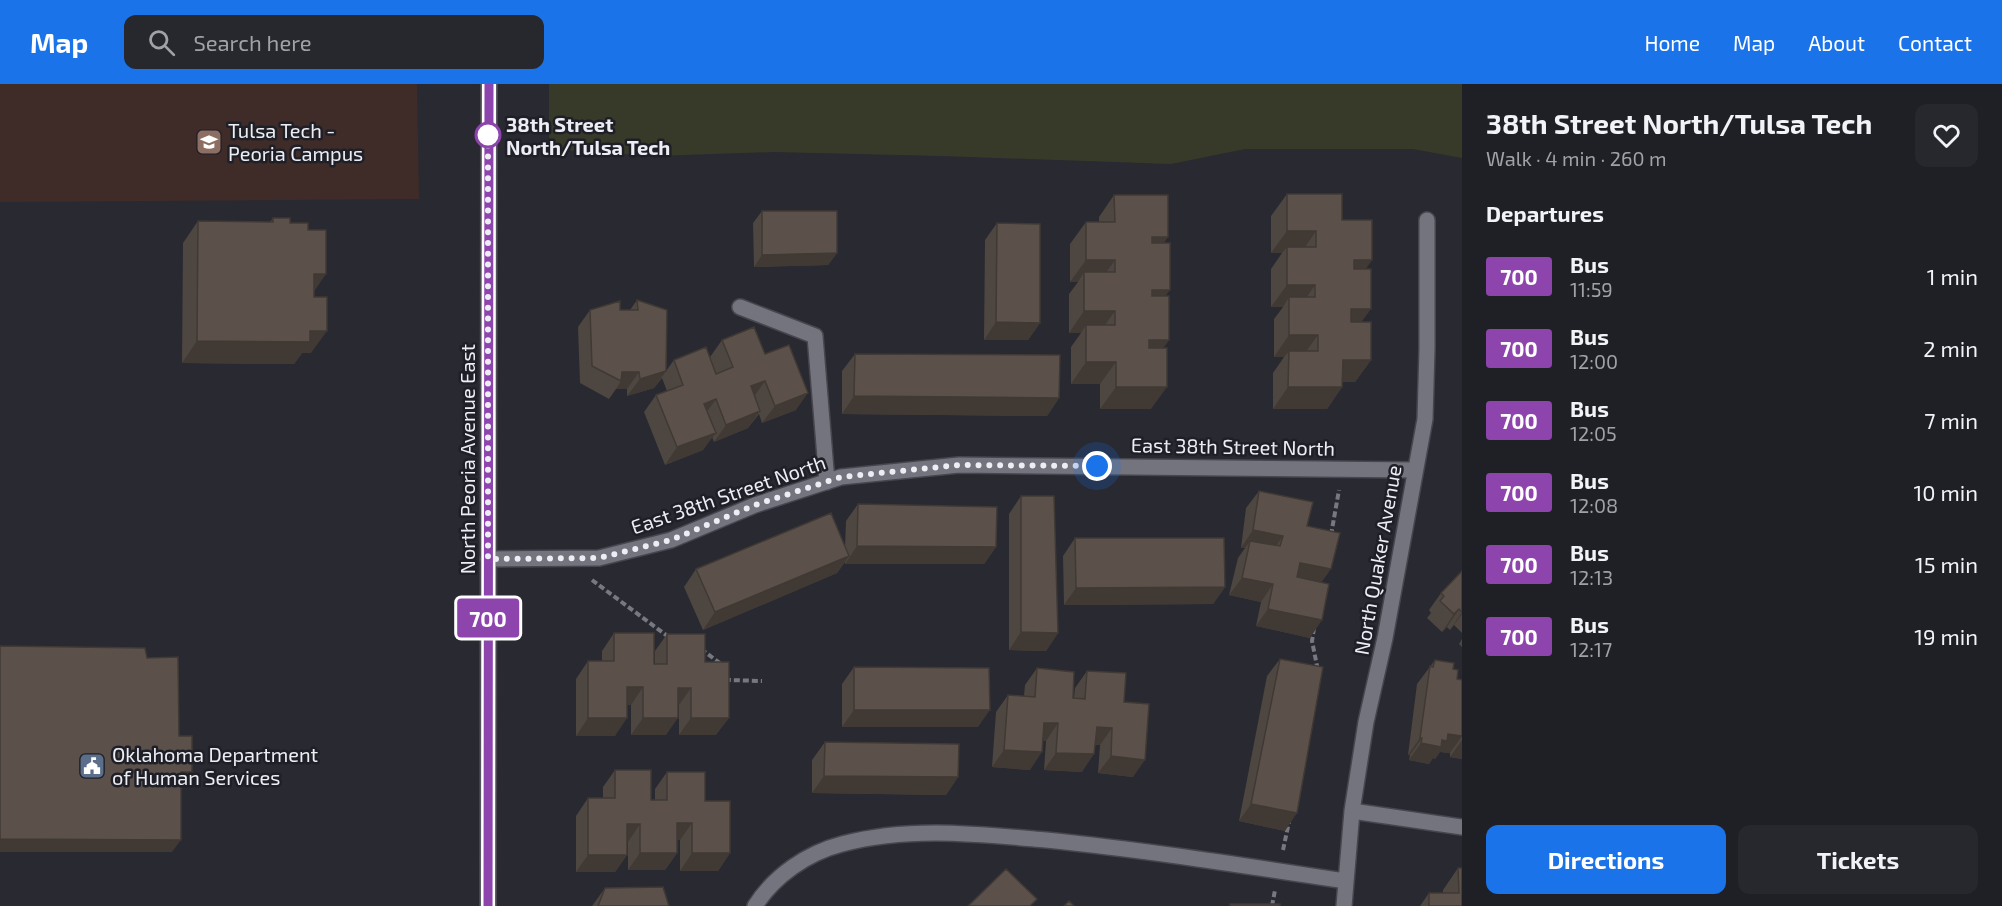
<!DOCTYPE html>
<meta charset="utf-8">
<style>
body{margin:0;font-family:"Exo 2",sans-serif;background:#27272e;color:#f1f3f6;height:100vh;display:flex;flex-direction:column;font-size:22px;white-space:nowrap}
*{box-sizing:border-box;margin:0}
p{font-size:20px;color:#a1a2a7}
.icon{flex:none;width:33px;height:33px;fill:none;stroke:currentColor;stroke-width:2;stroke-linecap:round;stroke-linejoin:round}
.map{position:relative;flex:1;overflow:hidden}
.side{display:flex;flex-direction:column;background:#1f1f26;width:540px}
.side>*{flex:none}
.badge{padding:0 12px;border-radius:4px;font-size:21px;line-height:39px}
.you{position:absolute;width:30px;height:30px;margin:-15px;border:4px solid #fff;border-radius:50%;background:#1a73e8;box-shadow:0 0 0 9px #1a73e833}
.map>.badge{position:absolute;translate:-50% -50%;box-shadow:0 0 0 3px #fff}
h2{padding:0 24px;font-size:22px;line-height:54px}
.round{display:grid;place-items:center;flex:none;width:63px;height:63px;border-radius:12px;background:#27272e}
.summary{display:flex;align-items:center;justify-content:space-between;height:102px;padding:0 24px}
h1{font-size:28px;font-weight:700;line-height:45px}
.primary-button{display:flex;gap:12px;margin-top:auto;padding:12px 24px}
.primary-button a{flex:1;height:69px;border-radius:12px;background:#1a73e8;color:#fff;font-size:24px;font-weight:700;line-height:69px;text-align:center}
.primary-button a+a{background:#27272e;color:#f1f3f6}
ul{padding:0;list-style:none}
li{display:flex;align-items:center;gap:18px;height:72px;padding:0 24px}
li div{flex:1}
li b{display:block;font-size:22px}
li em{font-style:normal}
li .badge{min-width:66px;font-weight:700;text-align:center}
header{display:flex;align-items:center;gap:36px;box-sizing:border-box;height:84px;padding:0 30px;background:#1a73e8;color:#fff}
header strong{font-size:28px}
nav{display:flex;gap:33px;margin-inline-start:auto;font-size:21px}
.search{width:420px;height:54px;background:#27272e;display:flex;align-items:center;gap:15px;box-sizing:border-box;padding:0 21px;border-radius:12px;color:#a1a2a7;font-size:22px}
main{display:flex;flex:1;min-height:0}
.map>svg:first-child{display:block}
</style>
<header>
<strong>Map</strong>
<div class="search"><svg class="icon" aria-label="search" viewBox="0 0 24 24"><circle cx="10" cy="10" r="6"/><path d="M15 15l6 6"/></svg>Search here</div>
<nav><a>Home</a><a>Map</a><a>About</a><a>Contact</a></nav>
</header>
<main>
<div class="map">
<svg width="1462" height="822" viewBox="0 0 1462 822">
<rect width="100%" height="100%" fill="#292932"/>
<path fill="#3f2c29" d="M0 0H417L419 115 0 118Z"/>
<path fill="#383a29" d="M549 0H1462V74L1413 65H1245L1171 80 942 72 774 68 653 72 549 65Z"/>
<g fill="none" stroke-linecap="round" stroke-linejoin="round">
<g stroke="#47464e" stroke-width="18">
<path id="minor" d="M740 223 815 252 827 398
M488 475 599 474 671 456 755 421 841 393 959 381 1414 386
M1352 727 1462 743
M755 822C774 792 807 769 842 760 909 742 978 750 1046 756 1146 766 1246 782 1345 797
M1344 822 1352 727 1366 638 1385 554 1425 335 1427 265V136"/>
</g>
<g stroke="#47464e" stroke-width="18">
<path id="secondary" d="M488 822 489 0"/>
</g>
<path stroke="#787880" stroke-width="4" stroke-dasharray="6 3" stroke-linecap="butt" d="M1331 451 1339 406
M592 496 670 554
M1314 544 1312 557 1318 587
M701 565 721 580
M727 593 728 596 762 597
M1283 766 1289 738
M1272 822 1275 806"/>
<use href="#minor" stroke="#74747f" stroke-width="15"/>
<use href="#secondary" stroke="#74747f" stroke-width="15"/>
</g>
<path fill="#4e4640" d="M1287 110 1342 136 1372 176 1365 185 1362 238 1371 276 1355 298H1342V303L1327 325H1273V289L1284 273H1274V235L1283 223H1271V185L1282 169H1271V132Z
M1114 111 1163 159 1165 212 1169 256 1163 264 1151 325H1100V300H1071V263L1081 249H1069V210L1078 198H1070V160L1086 138H1099V133Z
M762 127 837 169 828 181 754 183 753 139Z
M273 134 290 139 308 146 314 207 311 269H302L294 280 182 279 183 159 198 137 270 138Z
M997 139 1040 239 1028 256H984L985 156Z
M637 216 666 287 674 276 710 273 722 256 765 270 796 326 762 339 759 330 748 344 714 358 712 353 703 366 665 381 644 328 656 311 667 307 662 294 654 304 627 312V305H616L609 315 580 299 578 243 590 226H630Z
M855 270 1059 314 1047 332 842 330V287Z
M1259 407 1307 442 1322 498 1310 554 1256 542 1261 518 1229 511 1238 474 1245 464H1241L1246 424Z
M1021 412 1058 549 1046 567 1009 566V430Z
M858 420 996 463 984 480H845V478L837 489 703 546 684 503 696 485 845 463 846 437Z
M1075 454 1225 503 1213 520 1064 521 1063 472Z
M1462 487V549L1454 541 1450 546 1447 543 1442 548 1427 534 1431 529 1429 526 1441 509Z
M614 549 654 580H655V567L667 550 705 578 716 651H679V621H678L666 651H631V621H627L615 652H576V595L588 577H602V567Z
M1462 555V563L1459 560Z
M1280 575 1285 747 1239 737 1267 592Z
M1435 576 1453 585 1457 595 1462 596V675L1450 673V669L1440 668 1435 675 1433 674 1429 680 1409 676 1410 671H1408L1417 600Z
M854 583 978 643H842V600Z
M1037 584 1073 614H1074L1075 604 1087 587 1124 618 1133 693 1098 689 1100 661H1095L1082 688 1044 686 1046 657H1043L1030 686 992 683 996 628 1008 611 1024 612 1025 601Z
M825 658 958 693 946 711 812 709V676Z
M615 686 651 716H655V705L667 688 705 717 730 769 718 787H680V756H677V769L665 786H628V758H627V771L615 788H576V732L588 714H603V703Z
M1458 784 1462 822H1420L1429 809H1443V806Z
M605 804 669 822H592Z"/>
<path fill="#403934" d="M1287 147H1316L1301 169 1287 163 1282 169H1271Z
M1152 153H1168L1153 175Z
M837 169 828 181 754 183 762 171Z
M1086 176H1115L1099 198 1084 188 1078 198H1070Z
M1354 176H1372L1357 198H1338Z
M314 190H326L311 212Z
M1287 201H1315L1300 223 1289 213 1283 223H1271Z
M1152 206H1170L1154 228H1136Z
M1351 225H1371L1355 247H1335Z
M1084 227H1115L1099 249 1086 241 1081 249H1069Z
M996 238 1040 239 1028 256H984Z
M310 247H327L311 269H302L294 280 182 279 197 257Z
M1289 251H1318L1302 273 1289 267 1284 273H1274Z
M1149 256H1169L1153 278H1134Z
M1343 276H1371L1355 298H1327Z
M1086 278H1116L1100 300H1071Z
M666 287 654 304 627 312 640 295Z
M622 288H639L627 305H616L621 297Z
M765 297 753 314 751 302Z
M1116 303H1167L1151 325H1100Z
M1288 303H1342L1327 325H1273Z
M808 309 796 326 762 339 775 322Z
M854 312 1059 314 1047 332 842 330Z
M716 315 704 332V320Z
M760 327 748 344 714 358 726 341Z
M716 349 703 366 665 381 677 363Z
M1253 446 1283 452 1271 469 1250 457 1245 464H1241Z
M857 462 996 463 984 480H845Z
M849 472 837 489 703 546 715 528Z
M1300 479 1331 485 1319 502 1288 496Z
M1242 494 1273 500 1261 518 1229 511Z
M1225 503 1213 520 1064 521 1076 504Z
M1268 525 1322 536 1310 554 1256 542Z
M1459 525 1447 543 1442 548 1454 530Z
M1462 528V530L1450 546Z
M1021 548 1058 549 1046 567 1009 566Z
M627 603H643L631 621H615Z
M678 604H691L679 621H666Z
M854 626H990L978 643H842Z
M588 634H627L615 652H576Z
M643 634H678L666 651H631Z
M691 634H729L716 651H679Z
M1044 639H1058L1046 657 1032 656Z
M1097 643 1112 644 1100 661 1085 660Z
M1448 650 1462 652 1450 669 1440 668 1435 675 1433 674 1429 680 1409 676 1421 659Z
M1420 654H1422L1410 671H1408Z
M1462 656V675L1450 673Z
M1004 666 1042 668 1030 686 992 683Z
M1056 669 1094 670 1082 688 1044 686Z
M1111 672 1145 676 1133 693 1098 689Z
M181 688H192L184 700H173Z
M824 692 958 693 946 711 812 709Z
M1251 720 1297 729 1285 747 1239 737Z
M677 739H692L680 756 665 757Z
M627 740H640L628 758H615Z
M0 755 181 756 172 768H0Z
M640 769H677L665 786H628Z
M692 769H730L718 787H680Z
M588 771H627L615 788H576Z"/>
<path fill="#5b514a" stroke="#403934" stroke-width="1.5" d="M1287 110H1342V136H1372V176H1354V185H1371V225H1351V238H1371V276H1343L1342 303H1288L1289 267H1318V251H1289V213H1315V201H1287V163H1316V147H1287Z
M1114 111H1168V153H1152V159H1170V206H1152V212H1169V256H1149V264H1167V303H1116V278H1086V241H1115V227H1084V188H1115V176H1086V138H1115Z
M762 127H837V169L762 171Z
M273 134H290V139H308V146H326V190H314V213H327V247H310V258L197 257 198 137 273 138Z
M997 139 1040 140V239L996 238Z
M637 216 667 226 666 287 640 295 639 288H622L621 297 592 282 590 226 620 217V226H638Z
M754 243 765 270 789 261 808 309 775 322 765 297 751 302 760 327 726 341 716 315 704 320 716 349 677 363 656 311 683 301 674 276 706 263 716 290 733 283 722 256Z
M855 270 1060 271 1059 314 854 312Z
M1259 407 1313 418 1307 442 1340 449 1331 485 1300 479 1297 493 1329 500 1322 536 1268 525 1273 500 1242 494 1250 457 1280 462 1283 452 1253 446Z
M1021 412H1054L1058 549 1021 548Z
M858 420 997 423 996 463 857 462Z
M831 429 849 472 715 528 696 485Z
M1075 454H1224L1225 503 1076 504Z
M1462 487V528L1459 525 1454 530 1440 517 1444 512 1441 509Z
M614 549H654V580H667V550H705V578H729V634H691V604H678V634H643V603H627V634H588V577H614Z
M0 562 145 564 147 574 178 573 179 652H192V688H181V756L0 755Z
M1280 575 1323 583 1297 729 1251 720Z
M1435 576 1454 579 1453 585 1458 586 1457 595 1462 596V652L1448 650 1447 657 1442 656 1441 663 1421 659 1422 654H1420L1430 582 1433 583Z
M854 583 989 584 990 626H854Z
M1037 584 1074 588 1073 614 1085 615 1087 587 1126 589 1124 618 1149 620 1145 676 1111 672 1112 644 1097 643 1094 670 1056 669 1058 639H1044L1042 668 1004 666 1008 611 1035 613Z
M825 658 959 660 958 693 824 692Z
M615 686H651V716H667V688H705V717H730V769H692V739H677V769H640V740H627V771H588V714H615Z
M1458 784H1462V822H1429V809H1459Z
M1006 785 1037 815 1030 822H968Z
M663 803 669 822H598L605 804Z
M1069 817 1074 822H1064Z
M1230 820H1280V822H1230Z"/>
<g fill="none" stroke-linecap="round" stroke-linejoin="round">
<g stroke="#fff" stroke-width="14">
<path id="line" d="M488 822 489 0"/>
</g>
<use href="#line" stroke="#8e44ad" stroke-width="9"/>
<path stroke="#ededf4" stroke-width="6" stroke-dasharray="0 10.8" d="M488 51V475L599 474 671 456 755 421 841 393 959 381 1097 382"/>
</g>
<defs>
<g id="school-square" transform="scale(1.35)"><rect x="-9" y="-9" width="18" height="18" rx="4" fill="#8d6e63" stroke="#1f1f28"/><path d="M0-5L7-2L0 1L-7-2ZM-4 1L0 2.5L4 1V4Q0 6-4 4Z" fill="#fff"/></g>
<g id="civic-square" transform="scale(1.35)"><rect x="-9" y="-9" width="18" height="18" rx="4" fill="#5c6f8a" stroke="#1f1f28"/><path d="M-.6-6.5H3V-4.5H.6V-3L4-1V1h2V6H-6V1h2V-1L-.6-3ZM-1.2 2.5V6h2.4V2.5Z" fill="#fff"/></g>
</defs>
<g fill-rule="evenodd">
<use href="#school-square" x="209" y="58"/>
<use href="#civic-square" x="92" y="682"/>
</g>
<circle fill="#fff" stroke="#8e44ad" stroke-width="3" cx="488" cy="51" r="12"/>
<g text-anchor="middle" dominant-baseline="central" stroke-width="5" stroke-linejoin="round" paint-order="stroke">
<g font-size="20" font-weight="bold" fill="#ededf4" stroke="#1f1f28" text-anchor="start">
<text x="506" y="40">38th Street<tspan x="506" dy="23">North/Tulsa Tech</tspan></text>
</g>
<g font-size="20" fill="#ededf4" stroke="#1f1f28" text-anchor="start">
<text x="228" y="46">Tulsa Tech -<tspan x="228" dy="23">Peoria Campus</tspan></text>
<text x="112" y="670">Oklahoma Department<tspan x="112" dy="23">of Human Services</tspan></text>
</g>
<g font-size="20" fill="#ededf4" stroke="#1f1f28">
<text transform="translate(1233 362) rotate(1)">East 38th Street North</text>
<text transform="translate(467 375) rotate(-90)">North Peoria Avenue East</text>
<text transform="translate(728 410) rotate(-19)">East 38th Street North</text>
<text transform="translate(1377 476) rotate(-80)">North Quaker Avenue</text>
</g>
</g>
</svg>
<div class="you" style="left:1097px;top:382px"></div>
<b class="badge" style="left:488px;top:534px;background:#8e44ad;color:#fff">700</b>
</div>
<section class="side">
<div class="summary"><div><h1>38th Street North/Tulsa Tech</h1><p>Walk · 4 min · 260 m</p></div><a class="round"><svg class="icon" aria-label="heart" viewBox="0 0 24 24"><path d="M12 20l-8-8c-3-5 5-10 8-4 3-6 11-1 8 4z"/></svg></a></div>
<h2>Departures</h2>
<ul>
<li><span class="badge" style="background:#8e44ad;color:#fff">700</span><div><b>Bus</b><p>11:59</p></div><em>1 min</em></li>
<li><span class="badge" style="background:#8e44ad;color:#fff">700</span><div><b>Bus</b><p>12:00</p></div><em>2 min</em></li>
<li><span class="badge" style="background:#8e44ad;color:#fff">700</span><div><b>Bus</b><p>12:05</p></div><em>7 min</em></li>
<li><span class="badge" style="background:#8e44ad;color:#fff">700</span><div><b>Bus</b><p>12:08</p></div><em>10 min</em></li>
<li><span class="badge" style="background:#8e44ad;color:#fff">700</span><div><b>Bus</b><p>12:13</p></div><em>15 min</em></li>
<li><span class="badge" style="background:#8e44ad;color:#fff">700</span><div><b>Bus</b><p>12:17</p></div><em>19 min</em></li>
</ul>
<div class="primary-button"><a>Directions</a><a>Tickets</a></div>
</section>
</main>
